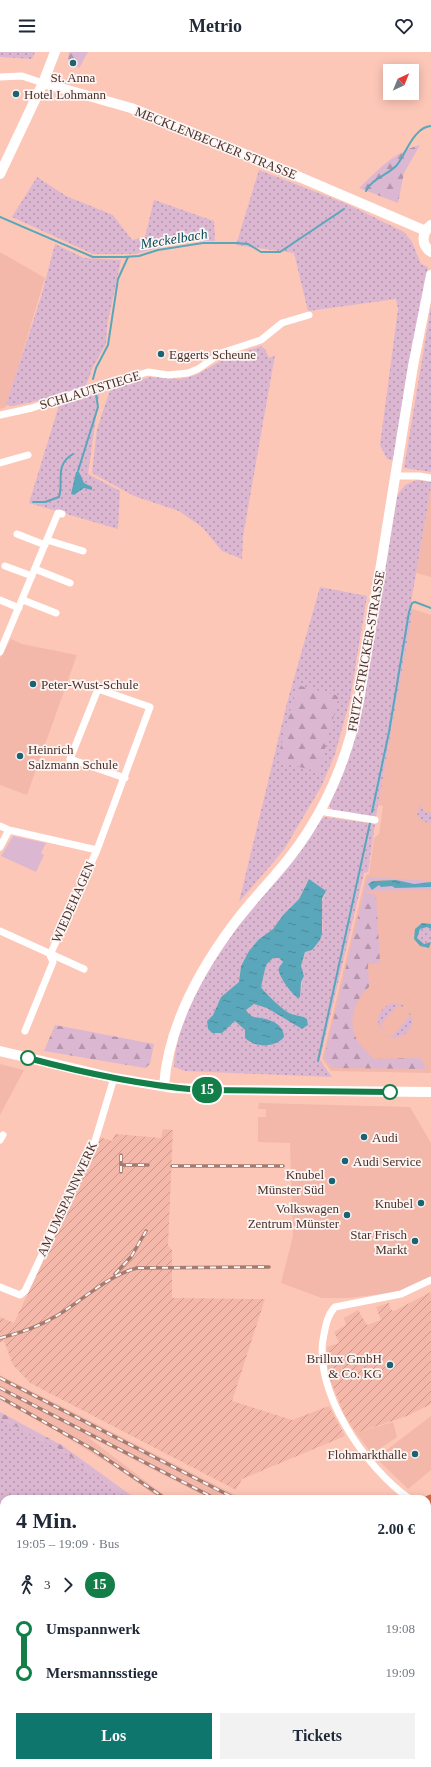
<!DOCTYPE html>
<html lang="de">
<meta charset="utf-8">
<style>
body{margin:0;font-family:"Times New Roman",serif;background:#f2f2f3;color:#1f2937;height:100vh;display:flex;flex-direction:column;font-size:15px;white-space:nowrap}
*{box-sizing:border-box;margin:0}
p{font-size:13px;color:#747a83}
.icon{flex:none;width:22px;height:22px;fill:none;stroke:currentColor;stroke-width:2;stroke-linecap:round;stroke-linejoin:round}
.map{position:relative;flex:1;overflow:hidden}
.panel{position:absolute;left:0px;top:1443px;width:431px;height:272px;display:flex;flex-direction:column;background:#fff;border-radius:12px 12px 0 0;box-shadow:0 2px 10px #0003}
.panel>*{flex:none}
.badge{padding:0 8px;border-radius:13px;font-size:14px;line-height:26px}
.needle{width:26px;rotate:43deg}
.buttons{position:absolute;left:383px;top:12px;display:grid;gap:8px}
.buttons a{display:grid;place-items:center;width:36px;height:36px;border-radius:0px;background:#fff;box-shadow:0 2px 10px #0003;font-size:20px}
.map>.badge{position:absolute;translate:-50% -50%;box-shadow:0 0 0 2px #fff}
.legs{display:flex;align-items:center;gap:6px;height:44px;padding:0 16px;font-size:13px}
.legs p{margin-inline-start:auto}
.summary{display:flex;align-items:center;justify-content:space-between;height:68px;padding:0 16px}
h1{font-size:22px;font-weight:700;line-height:30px}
.primary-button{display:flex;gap:8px;margin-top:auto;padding:8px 16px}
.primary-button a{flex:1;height:46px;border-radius:0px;background:#0f766e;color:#fff;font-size:16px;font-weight:700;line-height:46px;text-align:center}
.primary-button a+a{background:#f2f2f3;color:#1f2937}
ul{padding:0 16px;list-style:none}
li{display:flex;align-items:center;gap:14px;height:44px;font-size:15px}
li i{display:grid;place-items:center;width:6px;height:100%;margin:0 5px;background:currentColor}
li i::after{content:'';width:10px;height:10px;margin:-5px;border:3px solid;border-radius:50%;background:#fff}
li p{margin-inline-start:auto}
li:first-child i{background:linear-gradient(#0000 50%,currentColor 0)}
li:last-child i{background:linear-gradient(currentColor 50%,#0000 0)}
header{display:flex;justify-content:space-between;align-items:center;height:52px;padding:0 16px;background:#fff;font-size:18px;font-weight:700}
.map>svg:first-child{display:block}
</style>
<header><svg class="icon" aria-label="menu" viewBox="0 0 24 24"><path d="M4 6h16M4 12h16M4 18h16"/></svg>Metrio<svg class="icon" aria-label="heart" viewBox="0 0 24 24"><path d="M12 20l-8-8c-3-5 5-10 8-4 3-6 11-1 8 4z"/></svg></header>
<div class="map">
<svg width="431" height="1715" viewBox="0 0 431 1715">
<defs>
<pattern id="industrial-furrows" width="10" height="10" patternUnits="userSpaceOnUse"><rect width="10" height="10" fill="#f3b8a9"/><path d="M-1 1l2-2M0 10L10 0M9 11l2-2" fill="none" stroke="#c7968a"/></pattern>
<pattern id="grass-dots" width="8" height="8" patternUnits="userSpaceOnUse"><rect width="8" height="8" fill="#dcb7d2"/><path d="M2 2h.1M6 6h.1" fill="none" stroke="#b595ab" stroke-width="1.8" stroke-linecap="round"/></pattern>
<pattern id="forest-firs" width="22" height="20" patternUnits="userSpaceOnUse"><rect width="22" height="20" fill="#dcb7d2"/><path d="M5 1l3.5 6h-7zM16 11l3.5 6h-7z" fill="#b595ab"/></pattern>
<pattern id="garden-furrows" width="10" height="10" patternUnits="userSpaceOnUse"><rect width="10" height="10" fill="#dcb7d2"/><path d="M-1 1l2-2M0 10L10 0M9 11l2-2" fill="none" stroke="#b595ab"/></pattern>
<pattern id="water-ripples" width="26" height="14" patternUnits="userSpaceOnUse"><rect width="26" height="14" fill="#5aa7bb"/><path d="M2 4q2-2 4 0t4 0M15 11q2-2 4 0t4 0" fill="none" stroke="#4d8998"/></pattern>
</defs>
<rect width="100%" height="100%" fill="#fdc7b8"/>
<path fill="#f3b8a9" d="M0 200 45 226 6 355 0 357Z
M431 435V525L416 521Z
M413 557 431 563V1021L331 1019 322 1007 366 823 369 822 374 786 379 782 383 754 378 753Z
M11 587 22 592 77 603 27 743 0 733V606Z
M0 1012 24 1018 0 1063Z
M259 1051 410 1055 431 1091V1226L398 1240 348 1246H322L281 1231 293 1184 290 1091 258 1090V1065H266V1057H258Z
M0 1323 83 1365 243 1447H210L92 1386H89L169 1447H160L124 1421 53 1377 0 1348Z
M431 1364V1418L408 1437 376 1406Z
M393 1370 397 1385 372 1402 356 1381Z"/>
<path fill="url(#industrial-furrows)" d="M163 1077 173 1078 168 1194 172 1198V1246L265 1247 232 1349 292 1368 329 1354 345 1384 242 1427 236 1438 30 1331 13 1313 4 1289 0 1290V1265L14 1271 74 1144 99 1085 112 1089 115 1082 161 1086Z
M431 1240V1352L407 1364 356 1381 344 1362 328 1323 327 1295 339 1291 334 1280 346 1273 344 1266 358 1258 367 1273 381 1268 376 1255 389 1251 390 1257 394 1259Z
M427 1559 431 1561V1709L427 1704Z"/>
<path fill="url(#grass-dots)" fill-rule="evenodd" d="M0 0H35L32 7 0 5Z
M259 118 347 152 404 180 412 190 421 212 428 215 394 409 387 407 380 393 398 257 396 247 308 259 294 201 236 193Z
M37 125 66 144 113 163 132 188 145 185 154 148 214 169 215 189 184 188 135 202H93L12 165Z
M55 192 84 206 121 208 107 274 106 292 94 313 85 335 60 344 13 354 6 353 41 245Z
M431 254V420L404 416Z
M261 294 265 297 269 306 275 303 243 484 242 507 222 499 202 475 179 459 134 444 92 421 97 377 111 335 151 325 181 327 196 323 228 305Z
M100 336 88 422 120 439 118 477 29 451 60 350Z
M417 428 431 430V435L410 556 413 557 376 765 335 759 330 756 329 747 348 706 396 445 405 433Z
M320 535 367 544 350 648 335 702 321 735 283 799 239 850 287 651Z
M420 752 424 760 431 761V771L422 769 417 763Z
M325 765 375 772 368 820 364 821 320 1008 332 1025 185 1019 174 1015C178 951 221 897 258 848 278 821 299 794 319 768ZM313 829 315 833 323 837 325 843C316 857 328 875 319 889 314 896 310 895 305 900L301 914 304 924 301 930 302 935 287 933C282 923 276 920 283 910L279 906H273L266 913 261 935C265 941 282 957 289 961 295 964 302 963 307 967L308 973 302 977 267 956 253 952 246 958 253 965 263 966 276 992 250 991 245 985V978L235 969 222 981 207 969 213 963 221 945 239 930 241 914 249 899 258 888 273 877 283 863 299 847 307 830Z
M417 883a8 8 0 1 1 16 0a8 8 0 1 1-16 0Z
M392 951 404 953 403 955 398 953 380 973 383 977 381 978C374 967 380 956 392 951Z
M409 958 413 970C409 983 399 989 386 983L387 982 392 984 410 964 408 959Z
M0 1366 61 1398 129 1447H4V1503L0 1502Z"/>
<path fill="url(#forest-firs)" d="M69 0H88L79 16 68 8Z
M420 93 404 121 398 151 359 136C378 118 394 100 420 93Z
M297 633 339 644 319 720 277 709Z
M364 840 376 843 380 911 368 912 369 935C354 948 346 973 359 991 363 997 369 1002 374 1007L419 1006 424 1011 425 1017 332 1016 324 1006Z
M55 973 154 992 150 1012 145 1016 44 999Z
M0 1360 63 1394 136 1447H129L61 1398 0 1366Z
M0 1502 4 1503V1654L0 1656Z"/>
<path fill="#dcb7d2" d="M13 784 46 791 41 801 44 803 36 820 1 804Z
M368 825 431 829C417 840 386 819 368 832L392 834 395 836 431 835V838L364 839Z"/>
<path fill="url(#garden-furrows)" d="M4 1710V1711H187L185 1715H0V1711Z"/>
<path fill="url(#water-ripples)" d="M76 420H79L84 431 92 435V438L84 436 74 443 71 442Z
M309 827 326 839 322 847V882L320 888 312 898 305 900 301 914 304 924 301 930 300 945 298 946C292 942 277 923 279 916 280 913 282 912 283 910L279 906H273L266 913 261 935C265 941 282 957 289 961 295 964 302 963 307 967L308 973 302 977 267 956 254 952 246 958C248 961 251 964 254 965 265 966 284 970 284 985 275 996 255 996 245 986V978L235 969 222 981H212L208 977 207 969 213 963 221 945 239 930 241 914 249 899 258 888 273 877 283 863 299 847Z
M396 828 414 832 431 830V835L395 836 392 834 381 835 379 833 372 838 368 832 373 829Z
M422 871 431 872V877L427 875 420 877 417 886 424 892 431 890 429 896 420 894 414 887 415 877Z"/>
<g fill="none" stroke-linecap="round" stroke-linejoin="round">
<path stroke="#5aa7bb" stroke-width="2" d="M366 139C371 127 388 123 397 113 406 101 414 75 431 74
M0 165 93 205H124L139 204 158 198 203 191H236L248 192 261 200H280L344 157
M93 327 96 316 108 293 118 227 128 205
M78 419 98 355 96 342
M33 450H45L59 445C64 429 54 413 73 402
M372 760 389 680 409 560 412 551 415 550 431 556
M318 1009 370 771
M0 1514 4 1515"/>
<path stroke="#fff" stroke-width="7" d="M0 25 22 24 43 31
M0 363 32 356 87 337 148 320 168 323 188 321 198 317 221 301 261 288 282 271 309 263
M0 411 28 403
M395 424H419L431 426
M17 482 45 493
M47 488 83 499
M5 514 32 524
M35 517 70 531
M0 548 19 556
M23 548 56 561
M0 600 58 461 62 462
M319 759 375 768
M0 774 9 778 97 798 150 655 98 637 70 707 125 726
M0 795 9 778
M0 879 84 917
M25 979 53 910 50 903 97 798
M0 1088 3 1083
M0 1235 20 1243 25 1239 95 1089 114 1026
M410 1447C366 1417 311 1337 324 1282 326 1272 328 1262 335 1255L401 1242 431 1228
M427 1613 431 1616
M296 1711V1715
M188 1715 191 1711"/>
<path stroke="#fff" stroke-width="10" d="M43 31 131 56 262 109 426 179
M0 122 43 31 55 0
M431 173C421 181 421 193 431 200
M0 999 114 1026 173 1036 226 1038 431 1040
M164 1034C168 975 199 919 233 873 251 849 272 828 290 805 325 760 348 705 359 649L413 314 431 223"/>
<path stroke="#d3694c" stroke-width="13" d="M427 1451 431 1449
M427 1464 431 1462
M0 1667 4 1665
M0 1680 4 1678"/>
<g stroke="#a37b70" stroke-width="3.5">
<path id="rail" d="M121 1103V1113
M172 1114H283
M121 1120V1113H148
M115 1222 131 1205 146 1179
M0 1286C21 1281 40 1274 58 1263 84 1247 107 1224 137 1216L269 1215
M0 1326 236 1447
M0 1336 216 1447
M0 1345 92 1397 166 1447
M427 1551 431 1553
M415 1711 418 1715"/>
</g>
<use href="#rail" stroke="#fcf5f3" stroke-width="2" stroke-dasharray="6" stroke-linecap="butt"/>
</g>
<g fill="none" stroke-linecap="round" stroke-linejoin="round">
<g stroke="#fff" stroke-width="9">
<path id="line-1" d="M28 1006C84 1021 141 1033 199 1038L390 1040"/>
</g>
<use href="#line-1" stroke="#137e48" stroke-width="6"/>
</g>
<g fill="#1b6272" stroke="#fcf5f3" stroke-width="1.5">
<circle cx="73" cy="11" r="4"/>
<circle cx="16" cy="42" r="4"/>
<circle cx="161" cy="302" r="4"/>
<circle cx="33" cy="632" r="4"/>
<circle cx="20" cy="704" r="4"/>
<circle cx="364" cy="1085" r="4"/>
<circle cx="345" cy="1109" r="4"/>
<circle cx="332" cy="1129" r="4"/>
<circle cx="421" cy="1151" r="4"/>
<circle cx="347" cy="1163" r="4"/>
<circle cx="415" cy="1189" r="4"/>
<circle cx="390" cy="1313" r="4"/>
<circle cx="415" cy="1402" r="4"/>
</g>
<g fill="#fff" stroke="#137e48" stroke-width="2">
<circle cx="28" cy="1006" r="7"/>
<circle cx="390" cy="1040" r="7"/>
</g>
<g text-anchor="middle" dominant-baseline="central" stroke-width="3.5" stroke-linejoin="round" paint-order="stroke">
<g font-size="13" fill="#4c312a" stroke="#fcf5f3" text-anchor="start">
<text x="73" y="25" text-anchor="middle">St. Anna</text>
<text x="24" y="42">Hotel Lohmann</text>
<text x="169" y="302">Eggerts Scheune</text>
<text x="41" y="632">Peter-Wust-Schule</text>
<text x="28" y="697">Heinrich<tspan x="28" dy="15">Salzmann Schule</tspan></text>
<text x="372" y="1085">Audi</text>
<text x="353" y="1109">Audi Service</text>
<text x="324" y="1122" text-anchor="end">Knubel<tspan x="324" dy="15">Münster Süd</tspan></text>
<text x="413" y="1151" text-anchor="end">Knubel</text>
<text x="339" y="1156" text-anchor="end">Volkswagen<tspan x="339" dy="15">Zentrum Münster</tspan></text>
<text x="407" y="1182" text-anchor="end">Star Frisch<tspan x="407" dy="15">Markt</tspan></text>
<text x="382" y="1306" text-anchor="end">Brillux GmbH<tspan x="382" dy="15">&amp; Co. KG</tspan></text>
<text x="407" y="1402" text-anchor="end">Flohmarkthalle</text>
</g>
<g font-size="13" fill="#4c312a" stroke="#fcf5f3">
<text transform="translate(216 91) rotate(22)">MECKLENBECKER STRASSE</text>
<text transform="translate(90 338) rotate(-17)">SCHLAUTSTIEGE</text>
<text transform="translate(366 599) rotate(-80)">FRITZ-STRICKER-STRASSE</text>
<text transform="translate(73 850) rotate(-66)">WIEDEHAGEN</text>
<text transform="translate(67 1147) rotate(-65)">AM UMSPANNWERK</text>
</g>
<g font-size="14" font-style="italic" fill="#014a58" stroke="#fcf5f3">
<text transform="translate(174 187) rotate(-9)">Meckelbach</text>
</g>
</g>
</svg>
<div class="buttons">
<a><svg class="needle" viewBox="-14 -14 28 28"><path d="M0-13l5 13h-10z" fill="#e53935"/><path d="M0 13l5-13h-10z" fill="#747a83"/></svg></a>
</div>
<b class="badge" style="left:207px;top:1038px;background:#137e48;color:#fff">15</b>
<section class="panel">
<div class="summary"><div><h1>4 Min.</h1><p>19:05 – 19:09 · Bus</p></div><b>2.00 €</b></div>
<div class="legs"><svg class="icon" aria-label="walk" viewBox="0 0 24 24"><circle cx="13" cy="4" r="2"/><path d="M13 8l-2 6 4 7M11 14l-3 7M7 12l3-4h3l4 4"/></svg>3<svg class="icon" aria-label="forward" viewBox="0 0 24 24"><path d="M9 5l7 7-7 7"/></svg><b class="badge" style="background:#137e48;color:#fff">15</b></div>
<ul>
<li><i style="color:#137e48"></i><b>Umspannwerk</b><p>19:08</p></li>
<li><i style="color:#137e48"></i><b>Mersmannsstiege</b><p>19:09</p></li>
</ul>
<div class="primary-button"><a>Los</a><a>Tickets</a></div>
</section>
</div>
